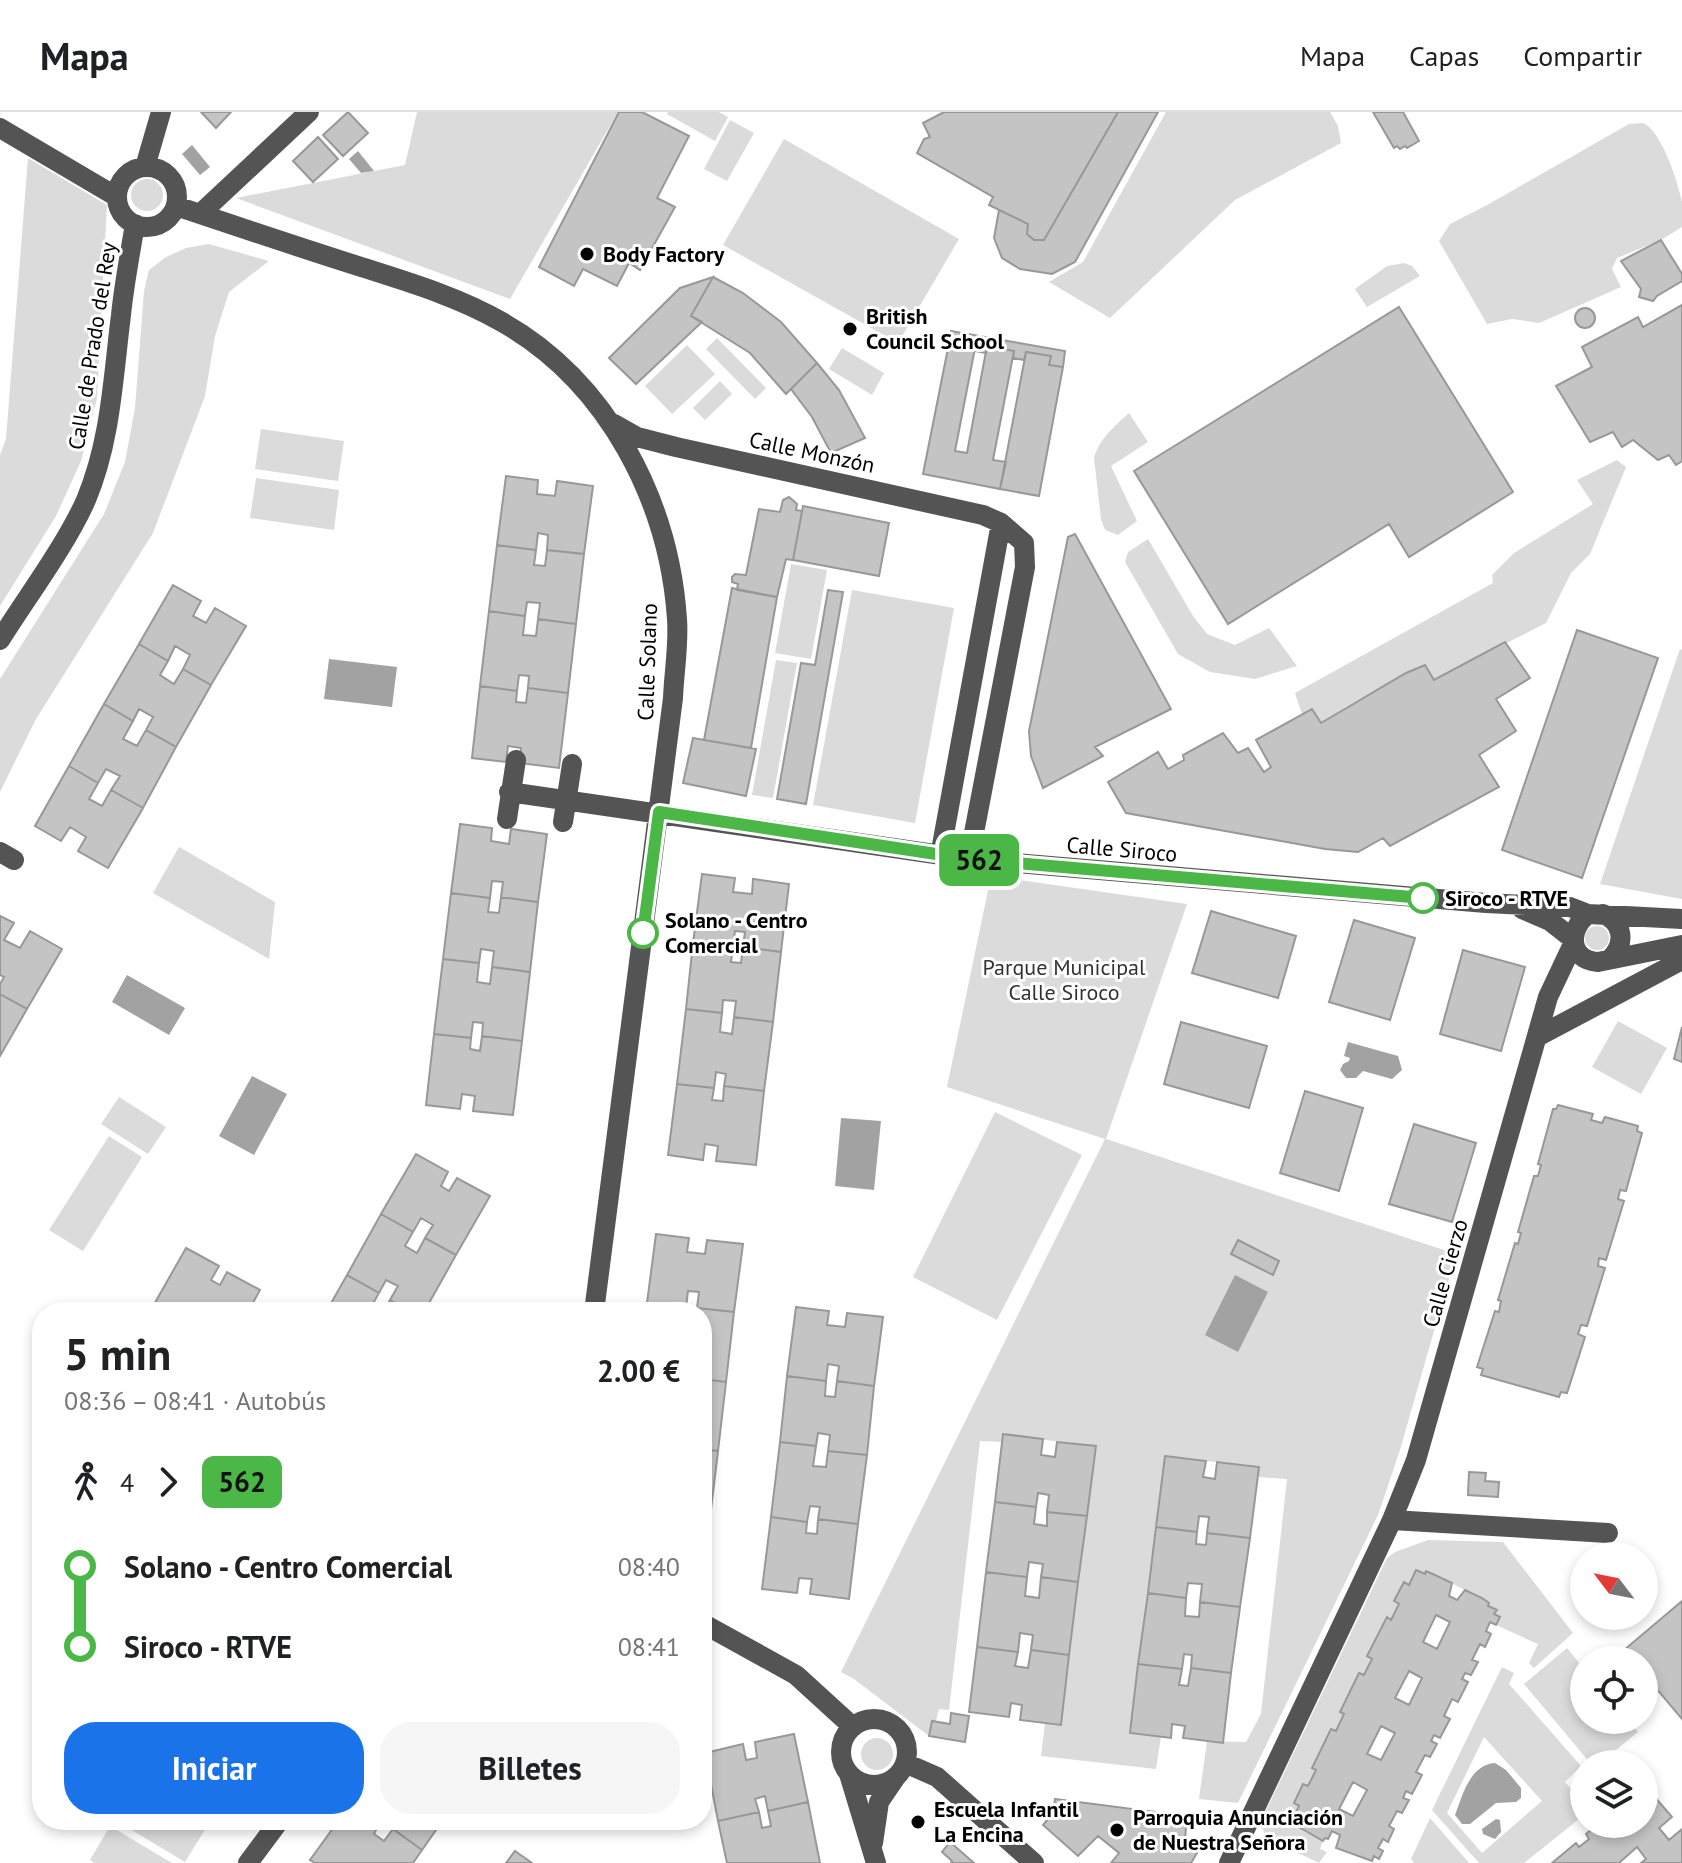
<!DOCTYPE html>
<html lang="es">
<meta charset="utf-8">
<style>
body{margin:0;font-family:"PT Sans",sans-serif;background:#f6f6f6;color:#202124;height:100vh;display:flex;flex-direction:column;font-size:30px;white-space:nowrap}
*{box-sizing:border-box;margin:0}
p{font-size:26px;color:#757577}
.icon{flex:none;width:44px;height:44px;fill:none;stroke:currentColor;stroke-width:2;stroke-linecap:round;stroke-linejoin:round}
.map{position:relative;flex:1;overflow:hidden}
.drawer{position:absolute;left:32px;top:1190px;width:680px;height:528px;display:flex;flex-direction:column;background:#fff;border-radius:32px;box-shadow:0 4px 12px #0003}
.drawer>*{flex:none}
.badge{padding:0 16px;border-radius:12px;font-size:28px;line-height:52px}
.needle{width:52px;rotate:302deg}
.fabs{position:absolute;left:1570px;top:1430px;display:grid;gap:16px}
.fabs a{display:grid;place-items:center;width:88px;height:88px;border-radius:50%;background:#fff;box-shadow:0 4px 12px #0003;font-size:40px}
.map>.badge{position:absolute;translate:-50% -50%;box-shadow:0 0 0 4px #fff}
.legs{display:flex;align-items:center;gap:12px;height:88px;padding:0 32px;font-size:26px}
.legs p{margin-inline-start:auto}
.head{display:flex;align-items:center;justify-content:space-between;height:136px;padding:0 32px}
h1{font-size:44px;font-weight:700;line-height:60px}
.cta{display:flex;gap:16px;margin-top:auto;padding:16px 32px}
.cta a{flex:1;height:92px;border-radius:32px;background:#1a73e8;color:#fff;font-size:32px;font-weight:700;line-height:92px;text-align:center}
.cta a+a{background:#f6f6f6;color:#202124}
ul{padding:0 32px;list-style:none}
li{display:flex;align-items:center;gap:28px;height:80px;font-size:30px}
li i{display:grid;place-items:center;width:12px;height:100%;margin:0 10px;background:currentColor}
li i::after{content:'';width:20px;height:20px;margin:-10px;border:6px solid;border-radius:50%;background:#fff}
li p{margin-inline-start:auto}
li:first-child i{background:linear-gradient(#0000 50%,currentColor 0)}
li:last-child i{background:linear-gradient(currentColor 50%,#0000 0)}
header{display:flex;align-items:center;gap:48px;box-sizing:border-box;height:112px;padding:0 40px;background:#fff;border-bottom:2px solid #e0e0e0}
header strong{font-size:38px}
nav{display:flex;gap:44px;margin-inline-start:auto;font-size:28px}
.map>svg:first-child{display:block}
</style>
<header>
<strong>Mapa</strong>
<nav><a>Mapa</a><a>Capas</a><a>Compartir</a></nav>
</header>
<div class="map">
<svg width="1682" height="1751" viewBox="0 0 1682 1751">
<rect width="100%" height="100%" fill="#fff"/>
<path fill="#dbdbdb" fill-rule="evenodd" d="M417 0H618L510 187 236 86 405 53Z
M668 0H719L728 5 715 29 667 2Z
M1166 0H1330L1338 14 1341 31 1235 88 1110 206 1049 170 1083 150Z
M730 8 754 21 727 69 704 57Z
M1643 11C1661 18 1678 70 1682 90 1682 98 1682 107 1682 115L1661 128 1617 146 1612 157 1621 175 1539 211 1512 207 1487 212 1439 129 1450 112 1489 92 1629 12Z
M784 27 959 127 898 231 723 133Z
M28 46 107 93 97 286 81 349 56 404 0 494V343L6 327Z
M131 83a16 16 0 1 1 32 0a16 16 0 1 1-32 0Z
M209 132 269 149 229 180 215 224 205 284 153 421 36 607 0 680V567L104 402 125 350 135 296 144 179 149 158 166 145 186 136Z
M1404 151 1412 154 1420 164 1367 195 1355 177 1387 154Z
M717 226 766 276 755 287 706 237Z
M687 233 715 262 672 302 645 274Z
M842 236 884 261 872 283 829 257Z
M720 269 732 282 705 308 693 296Z
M1129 301 1148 330 1111 354 1137 409 1118 423 1105 418 1101 407 1094 346C1099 327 1115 314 1129 301Z
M261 317 344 329 338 369 255 357Z
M1617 348 1626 355 1590 442 1571 461 1546 511 1434 568 1425 553 1349 593 1321 611 1312 597 1302 602 1295 581 1493 471 1492 463 1514 441 1593 392 1577 368Z
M256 366 339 378 334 418 250 406Z
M1148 427 1193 504 1207 522 1235 533 1269 516 1297 554 1255 567 1210 560 1178 542 1125 450 1128 440Z
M791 452 827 458 811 547 775 541Z
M852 478 954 496 915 711 813 693Z
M1680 537 1682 538V787L1600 772Z
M776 548 797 551 773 686 752 683Z
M179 735 275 790 269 847 153 781Z
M991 764 1187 792 1106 1027 1456 1142 1400 1338 1378 1403 1238 1691 1199 1687 1207 1629 1246 1630 1261 1602 1287 1367 1258 1365V1355L1165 1344 1130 1621 1161 1625 1156 1657 1041 1644 1045 1611 1061 1612 1095 1334 1003 1323 1002 1330 980 1329 949 1598 939 1597 936 1609H932L929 1624 854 1567 841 1560 1105 1027 947 975ZM1239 1129 1279 1149 1273 1162 1232 1142Z
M1585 826a12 12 0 1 1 24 0a12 12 0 1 1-24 0Z
M1618 909 1667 936 1641 982 1592 955Z
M119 985 166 1015 148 1042 101 1012Z
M995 1000 1082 1043 997 1208 913 1165Z
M109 1024 142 1045 83 1139 49 1118Z
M1428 1428 1503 1430 1573 1521 1534 1556 1529 1551 1538 1532 1496 1513V1498L1488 1494 1489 1491 1436 1463 1427 1460 1425 1462 1416 1458 1409 1473 1404 1471 1395 1489 1399 1492 1391 1508 1386 1506 1367 1544 1372 1547 1364 1563 1359 1561 1340 1599 1344 1602 1336 1619 1331 1618 1312 1655 1316 1658 1308 1674 1303 1672 1294 1691 1299 1694 1292 1709 1307 1721 1323 1729 1320 1737 1327 1740 1319 1751 1266 1725 1260 1711 1387 1446 1395 1440Z
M1567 1536 1584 1557V1608H1627L1638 1620 1599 1652H1591L1524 1572Z
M1502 1555 1514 1561 1509 1572 1581 1654 1565 1670 1584 1691V1703L1524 1751H1479L1432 1698ZM1484 1625 1542 1689 1482 1741 1447 1701Z
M861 1642a16 16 0 1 1 32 0a16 16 0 1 1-32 0Z
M1430 1706 1469 1751H1414L1411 1747Z
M115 1708H193L206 1716 185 1750Z
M110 1714 172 1751H95L90 1748Z"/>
<path fill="#a2a2a2" d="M192 33 210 55 200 63 182 42Z
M358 39 374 59 361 61 349 47Z
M329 547 397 555 392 595 324 587Z
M127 863 185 896 169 923 112 890Z
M1348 930 1398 944 1402 958 1392 967 1363 959 1356 966H1346L1340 958 1343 952 1349 949 1350 946 1344 944Z
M252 964 287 982 254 1043 219 1024Z
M841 1006 881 1009 874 1078 835 1074Z
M1235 1163 1268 1180 1238 1240 1205 1223Z
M1495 1651 1506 1658 1521 1676V1686L1516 1690 1496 1691 1470 1712H1462L1455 1703C1463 1682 1470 1653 1495 1651Z
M1496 1707 1500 1708 1501 1720 1495 1727 1483 1722 1482 1717Z"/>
<path fill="#c4c4c4" stroke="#989898" stroke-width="2" fill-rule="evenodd" d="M201 0H231L216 16Z
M348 0 368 21 343 44 323 23Z
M619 0H642L689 24 657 86 675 95 640 158 629 151 617 174 583 157 574 174 539 155Z
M944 0H1118L1044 128H1034L1027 122 1028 112 989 93 993 85 917 41 924 27 930 25 923 11Z
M1118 0H1158L1075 150 1052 162 1020 157 1002 146 994 126 999 98 1028 112 1027 122 1034 128H1044Z
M1373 0H1403L1419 29 1407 36 1405 34 1400 37 1397 34 1394 36Z
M318 25 338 47 313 70 293 49Z
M1661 128 1682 162V169L1657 184 1653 189 1639 185 1641 177 1621 149Z
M713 165 691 204 702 210 636 272 609 246 680 176Z
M713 165 743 181 781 210 817 251 786 282 750 241 691 204Z
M1682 193V349L1676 353 1669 343 1658 348 1633 328 1622 335 1613 320 1590 330 1556 274 1592 255 1582 235 1638 205 1643 215Z
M1399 195 1513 380 1409 445 1389 412 1228 512 1134 359Z
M1575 206a10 10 0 1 1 20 0a10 10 0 1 1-20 0Z
M951 219 1065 239 1063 255 1049 253 1051 244 1026 240 1024 248 1013 246 1014 239 987 234 986 241 975 239 976 231 950 226Z
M950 226 976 231 955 339 967 341 987 234 1014 239 993 348 1006 350 1000 377 923 362Z
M1026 240 1051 244 1049 253 1063 255 1039 384 1000 377Z
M817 251 839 278 865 326 831 341 812 305 791 277Z
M506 364 538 368 537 382 555 384 557 369 593 374 584 442 547 438 548 423 538 421 536 438 497 433Z
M789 385 797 392 796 398 802 399 793 448 786 447 777 485 737 478 738 472 732 470V465L735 462 746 463 759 397 780 400 783 388Z
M803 394 889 411 879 464 793 448Z
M1075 422 1171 597 1095 635 1103 644 1043 676 1031 644 1029 619 1068 425Z
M497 433 536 438 534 453 545 454 547 438 584 442 576 512 538 507 540 491 527 490 525 504 489 499Z
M173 473 201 489 193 504 206 511 215 496 246 514 211 573 183 557 190 543 175 534 168 549 139 532Z
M732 476 777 485 751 636 704 628Z
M828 478 843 480 806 692 777 687 801 551 815 553Z
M489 499 525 504 523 523 536 524 538 507 576 512 568 581 528 576 529 564 519 563 517 579 480 574Z
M1577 518 1658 546 1582 766 1502 738Z
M1505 530 1530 566 1496 587 1516 619 1479 643 1499 675 1390 734 1383 726 1358 740 1325 737 1126 701 1108 670 1158 640 1168 657 1184 648 1183 643 1223 621 1238 641 1248 636 1264 660 1271 655 1256 628 1312 597 1321 611 1406 561 1425 553 1434 568Z
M139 532 168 549 160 563 174 572 183 557 211 573 176 635 146 618 153 605 139 597 133 609 104 592Z
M480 574 517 579 516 590 526 591 528 576 568 581 559 656 519 651 521 636 508 634 506 650 472 646Z
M104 592 133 609 123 627 137 634 146 618 176 635 143 696 111 678 120 664 106 657 98 671 69 654Z
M693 626 756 637 746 684 683 671Z
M69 654 98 671 89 687 102 694 111 678 143 696 108 756 78 739 86 725 70 715 61 729 35 714Z
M460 712 492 716 491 729 509 732 511 717 547 722 538 790 501 785 503 770 492 769 490 786 451 781Z
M702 762 735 766 733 780 752 782 753 767 789 772 781 840 743 835 745 820 735 819 733 836 693 831Z
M451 781 490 786 488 800 499 801 501 785 538 790 530 860 492 855 494 839 481 837 479 851 443 847Z
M1211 799 1296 824 1278 886 1192 861Z
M0 804 14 811 4 828 20 836 30 819 62 837 27 897 0 882V872L4 865 0 863Z
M1354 808 1415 826 1390 908 1329 890Z
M693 831 733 836 731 850 741 851 743 835 781 840 773 910 734 905 736 889 723 888 722 901 686 897Z
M1463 838 1525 855 1501 939 1440 922Z
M443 847 479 851 477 870 490 872 492 855 530 860 522 929 482 924 483 911 473 910 471 926 434 922Z
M0 882 27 897 0 944Z
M686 897 722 901 720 920 732 922 734 905 773 910 764 979 724 974 726 962 716 960 714 976 677 972Z
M1181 910 1267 934 1249 996 1164 972Z
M1682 915V950L1674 947Z
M434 922 471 926 470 937 480 939 482 924 522 929 513 1003 473 999 475 984 462 982 460 997 426 993Z
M677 972 714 976 712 988 723 989 724 974 764 979 756 1053 716 1049 718 1034 705 1032 703 1048 668 1043Z
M1305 979 1363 996 1339 1079 1280 1061Z
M1558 993 1593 1002 1591 1008 1602 1011 1605 1005 1638 1014 1637 1019 1642 1021 1626 1079 1620 1078 1618 1087 1624 1089 1606 1148 1599 1146 1598 1154 1605 1156 1587 1214 1581 1213 1578 1222 1585 1225 1567 1281 1561 1280 1559 1285 1481 1263 1483 1257 1477 1255 1495 1199 1499 1200 1501 1189 1498 1188 1515 1131 1518 1132 1521 1121 1518 1120 1534 1064H1538L1541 1053 1538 1052 1553 997H1556Z
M1414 1012 1476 1031 1452 1110 1389 1092Z
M416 1042 448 1060 441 1074 449 1079 457 1066 490 1084 456 1143 425 1126 433 1113 421 1106 413 1120 381 1102Z
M381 1102 413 1120 405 1134 417 1141 425 1126 456 1143 424 1200H411L390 1188 398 1174 386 1168 379 1181 347 1163Z
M656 1122 689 1126 687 1140 705 1142 707 1128 743 1132 734 1200 697 1196 699 1180 688 1179 686 1196 647 1191Z
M1238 1128 1279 1149 1273 1163 1231 1142Z
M186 1136 219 1154 211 1168 220 1173 227 1160 260 1178 248 1200H159L152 1196Z
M347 1163 379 1181 371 1195 380 1200H326Z
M390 1188 411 1200H383Z
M647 1191 686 1196 685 1200H646Z
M796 1195 829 1199 827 1213 845 1215 847 1201 883 1205 874 1274 837 1269 839 1254 828 1252 826 1269 787 1264Z
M697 1196 734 1200 726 1270 702 1267V1200H696Z
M787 1264 826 1269 825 1284 835 1285 837 1269 874 1274 867 1343 828 1339 830 1323 818 1321 816 1334 780 1330Z
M702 1267 726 1270 718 1339 702 1337Z
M1003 1322 1043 1327 1041 1343 1055 1345 1057 1330 1096 1334 1087 1404 1047 1400 1049 1383 1038 1381 1036 1395 995 1390Z
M780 1330 816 1334 813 1354 826 1355 828 1339 867 1343 858 1412 818 1407 820 1395 810 1394 807 1410 771 1405Z
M702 1337 718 1339 709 1414 702 1413Z
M1165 1344 1206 1349 1203 1365 1215 1367 1217 1350 1259 1355 1250 1426 1207 1421 1209 1405 1199 1404 1197 1420 1156 1415Z
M1469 1360 1486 1361 1485 1369 1499 1370 1498 1385 1468 1383Z
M995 1390 1036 1395 1034 1412 1047 1414V1400L1087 1404 1078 1470 1041 1465 1043 1452 1029 1450 1027 1465 986 1460Z
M771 1405 807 1410 806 1421 817 1422 818 1407 858 1412 849 1487 810 1482 812 1467 799 1466 797 1481 762 1477Z
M1156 1415 1197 1420 1196 1432 1206 1433 1207 1421 1250 1426 1240 1495 1200 1490 1202 1472 1188 1471 1186 1486 1148 1481Z
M1416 1458 1425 1462 1426 1459 1435 1463 1452 1471 1449 1484 1457 1488 1465 1478 1482 1486 1489 1491 1488 1494 1497 1498 1494 1502 1500 1505 1496 1513 1490 1510 1486 1519 1491 1522 1485 1535 1480 1532 1472 1548 1478 1550 1471 1563 1465 1561 1462 1567 1468 1570 1458 1590 1452 1587 1444 1604 1450 1607 1440 1626 1434 1623 1431 1629 1437 1632 1430 1645 1425 1643 1416 1660 1422 1663 1412 1682 1406 1679 1403 1686 1409 1688 1402 1701 1397 1699 1389 1714 1394 1717 1388 1730 1383 1727 1378 1736 1383 1739 1379 1747 1374 1744 1372 1749 1336 1736 1340 1723 1332 1719 1328 1727 1325 1726 1323 1729 1299 1715 1300 1713 1292 1708 1299 1694 1294 1691 1303 1672 1308 1674 1316 1658 1312 1656 1331 1617 1336 1619 1344 1602 1340 1600 1359 1561 1364 1563 1372 1547 1367 1544 1387 1505 1391 1508 1399 1492 1394 1489 1404 1470 1409 1473ZM1436 1503 1450 1510 1437 1537 1423 1530ZM1409 1559 1422 1566 1409 1593 1395 1586ZM1381 1614 1395 1621 1381 1648 1367 1642ZM1353 1670 1367 1678 1353 1704 1339 1697Z
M986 1460 1027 1465 1025 1484 1039 1486 1041 1465 1078 1470 1069 1543 1031 1538 1033 1523 1020 1521 1018 1540 977 1535Z
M1148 1481 1186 1486 1185 1504 1199 1505 1200 1490 1240 1495 1231 1561 1191 1556 1192 1543 1184 1542 1182 1557 1138 1552Z
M1682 1489V1607L1644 1562V1548H1633L1624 1538Z
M977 1535 1018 1540 1015 1554 1028 1556 1031 1538 1069 1543 1061 1613 1020 1608 1022 1593 1011 1591 1009 1605 969 1600Z
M1138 1552 1182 1557 1179 1573 1188 1574 1191 1556 1231 1561 1223 1631 1183 1626 1185 1614 1172 1612 1171 1626 1130 1621Z
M951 1601 969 1604 965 1630 929 1624 932 1609 950 1612Z
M794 1622 808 1690 768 1699 765 1684 755 1687 759 1700 718 1709 705 1641 743 1632 746 1648 757 1646 755 1630Z
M1645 1680 1651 1686 1654 1684 1672 1705 1659 1716 1669 1728 1682 1717V1751H1641L1646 1747 1637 1735 1619 1751H1552L1576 1731 1579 1735 1589 1727 1586 1722 1597 1713 1604 1721 1610 1716 1607 1712H1644Z
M1055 1687 1187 1704 1185 1727 1196 1732 1197 1741 1191 1751H1111L1119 1741 1098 1724 1078 1744 1043 1713 1053 1701Z
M808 1690 820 1751H727L718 1709 759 1700 762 1716 771 1714 768 1699Z
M339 1708H381L374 1722 384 1729 393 1717 422 1738 413 1751H315L310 1748Z
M399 1708H443L422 1738 393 1717Z
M950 1730 974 1751H951L952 1749 942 1740Z
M515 1739 532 1751H506Z"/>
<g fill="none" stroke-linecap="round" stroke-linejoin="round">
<path stroke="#545454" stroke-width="20" d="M0 16 117 85
M145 55 161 0
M117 85a30 30 0 1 1 60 0a30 30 0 1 1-60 0Z
M176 94C236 114 295 134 355 153 405 169 457 184 502 210 608 270 669 389 677 507 679 533 674 560 673 586L594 1200
M200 102 309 0
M614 312 637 325 676 335 983 403 1001 411 1024 431 1025 455 969 747
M0 528C27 485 66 433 86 388 111 328 113 266 121 203 124 173 130 142 135 112
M509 680 969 747 1486 791 1570 795 1588 802
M507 707 516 648
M563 710 572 652
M0 740 14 748
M940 744 1001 411
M1522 797 1550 809 1573 827
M1603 802C1623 810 1626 831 1611 846
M1682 807 1588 802C1567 818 1569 848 1598 850L1682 833
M1537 925 1682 848
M1392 1408 1608 1421
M702 1511 796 1563 853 1615
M841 1640a33 33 0 1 1 66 0a33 33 0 1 1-66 0Z
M905 1651 937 1665 1034 1751
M849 1662 876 1751
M873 1731 879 1690 896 1665
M248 1751 280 1708
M1229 1751 1392 1408 1416 1348 1548 885 1573 832"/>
</g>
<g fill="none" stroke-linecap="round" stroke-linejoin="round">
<g stroke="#fff" stroke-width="18">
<path id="line-1" d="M643 821 659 700 969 747 1423 786"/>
</g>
<use href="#line-1" stroke="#4ab747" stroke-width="12"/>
</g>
<g fill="#000" stroke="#fff" stroke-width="3">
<circle cx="587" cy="142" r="8"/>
<circle cx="850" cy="217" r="8"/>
<circle cx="918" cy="1710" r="8"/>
<circle cx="1117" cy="1718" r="8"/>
</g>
<g fill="#fff" stroke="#4ab747" stroke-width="4">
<circle cx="1423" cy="786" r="14"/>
<circle cx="643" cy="821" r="14"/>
</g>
<g text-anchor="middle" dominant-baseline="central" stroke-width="6" stroke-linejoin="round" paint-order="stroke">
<g font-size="22" font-weight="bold" fill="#000" stroke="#fff" text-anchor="start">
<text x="603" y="142">Body Factory</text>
<text x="866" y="204">British<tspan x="866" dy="25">Council School</tspan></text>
<text x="934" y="1697">Escuela Infantil<tspan x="934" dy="25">La Encina</tspan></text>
<text x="1133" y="1705">Parroquia Anunciación<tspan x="1133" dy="25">de Nuestra Señora</tspan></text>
</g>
<g font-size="22" fill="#000" stroke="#fff">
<text transform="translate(92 234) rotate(-81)">Calle de Prado del Rey</text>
<text transform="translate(812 340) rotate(12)">Calle Monzón</text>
<text transform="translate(647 550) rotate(-88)">Calle Solano</text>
<text transform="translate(1122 737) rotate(5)">Calle Siroco</text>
<text transform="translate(1445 1161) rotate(-74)">Calle Cierzo</text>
</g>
<g font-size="22" font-weight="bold" fill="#000" stroke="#fff" text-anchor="start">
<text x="1445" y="786">Siroco - RTVE</text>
<text x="665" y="808">Solano - Centro<tspan x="665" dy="25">Comercial</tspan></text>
</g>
<g font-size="22" fill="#323232" stroke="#fff">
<text x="1064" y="855">Parque Municipal<tspan x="1064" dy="25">Calle Siroco</tspan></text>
</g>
</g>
</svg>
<div class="fabs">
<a><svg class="needle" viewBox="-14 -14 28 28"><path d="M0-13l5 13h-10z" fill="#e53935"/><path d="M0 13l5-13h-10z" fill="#757577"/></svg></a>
<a><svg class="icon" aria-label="locate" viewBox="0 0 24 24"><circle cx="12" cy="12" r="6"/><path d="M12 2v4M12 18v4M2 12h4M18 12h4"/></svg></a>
<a><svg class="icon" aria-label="layers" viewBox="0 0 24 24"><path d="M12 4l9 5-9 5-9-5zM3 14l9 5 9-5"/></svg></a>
</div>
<b class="badge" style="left:979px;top:748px;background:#4ab747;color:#111">562</b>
<section class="drawer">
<div class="head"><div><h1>5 min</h1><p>08:36 – 08:41 · Autobús</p></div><b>2.00 €</b></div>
<div class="legs"><svg class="icon" aria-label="walk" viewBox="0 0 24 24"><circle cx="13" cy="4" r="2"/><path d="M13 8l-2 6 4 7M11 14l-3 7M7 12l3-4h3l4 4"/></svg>4<svg class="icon" aria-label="forward" viewBox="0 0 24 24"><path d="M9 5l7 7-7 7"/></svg><b class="badge" style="background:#4ab747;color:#111">562</b></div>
<ul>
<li><i style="color:#4ab747"></i><b>Solano - Centro Comercial</b><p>08:40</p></li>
<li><i style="color:#4ab747"></i><b>Siroco - RTVE</b><p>08:41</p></li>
</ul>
<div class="cta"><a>Iniciar</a><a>Billetes</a></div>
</section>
</div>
